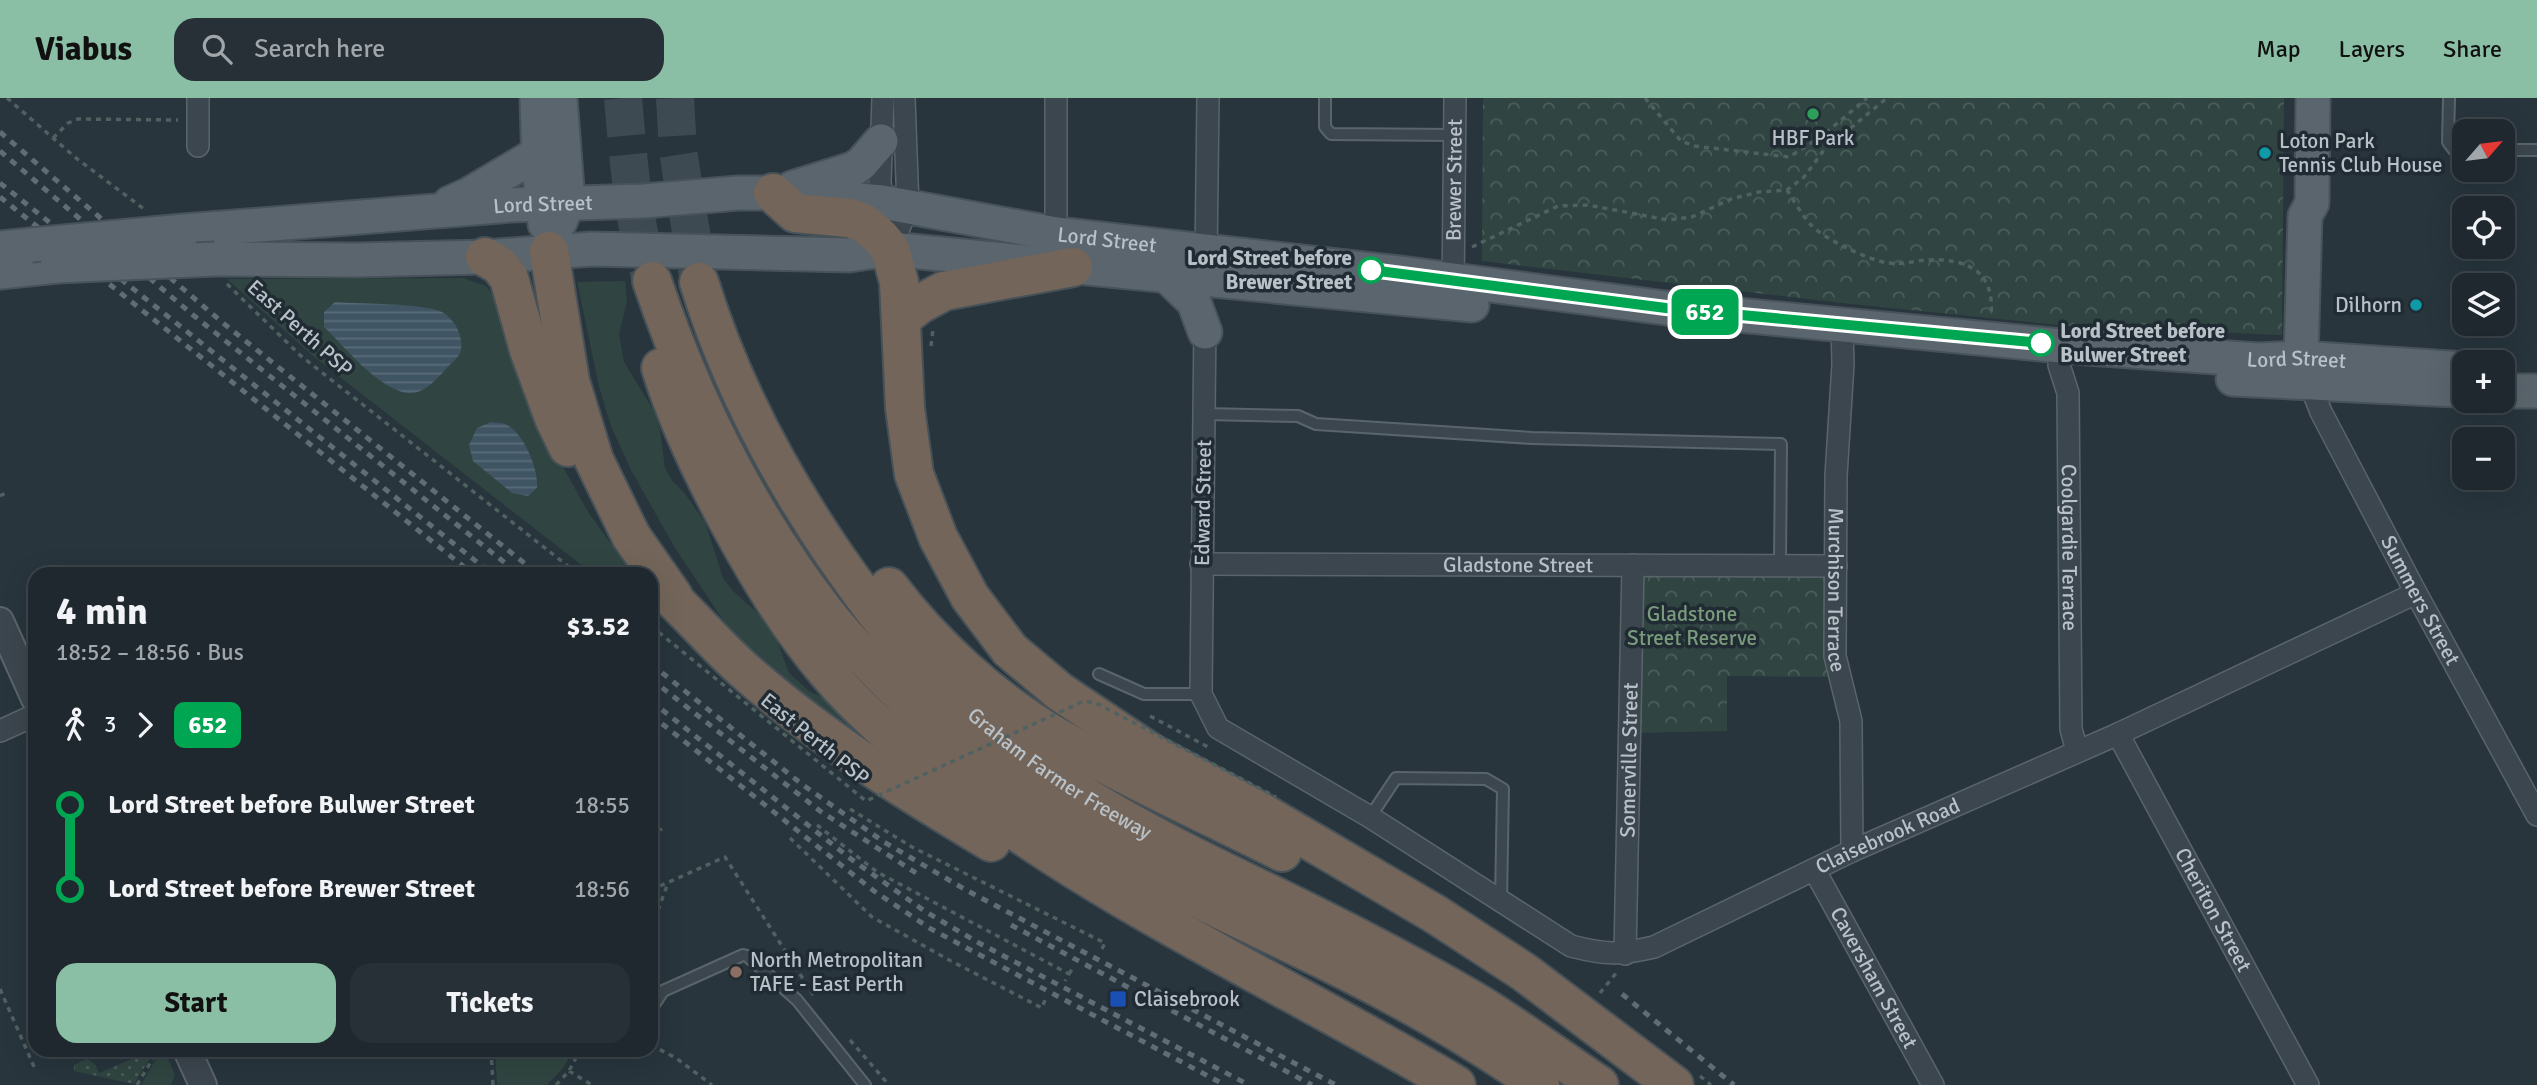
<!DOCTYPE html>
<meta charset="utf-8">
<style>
body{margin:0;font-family:Signika,sans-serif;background:#263036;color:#f1f3f6;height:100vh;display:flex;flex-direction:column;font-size:26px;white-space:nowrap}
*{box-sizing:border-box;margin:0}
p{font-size:23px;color:#a1a6aa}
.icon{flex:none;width:38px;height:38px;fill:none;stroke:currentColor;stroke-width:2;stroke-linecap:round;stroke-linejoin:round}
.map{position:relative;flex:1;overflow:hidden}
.details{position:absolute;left:28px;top:469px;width:630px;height:490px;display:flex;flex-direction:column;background:#1e282e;border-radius:21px;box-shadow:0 7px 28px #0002,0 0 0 2px #3c444a}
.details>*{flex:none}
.badge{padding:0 14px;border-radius:10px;font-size:24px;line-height:46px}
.needle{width:46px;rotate:62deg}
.tools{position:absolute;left:2452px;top:21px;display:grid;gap:14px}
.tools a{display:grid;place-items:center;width:63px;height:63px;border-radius:14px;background:#1e282e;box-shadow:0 7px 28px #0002,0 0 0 2px #3c444a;font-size:35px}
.map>.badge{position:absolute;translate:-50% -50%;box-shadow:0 0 0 4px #fff}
.legs{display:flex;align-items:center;gap:10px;height:77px;padding:0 28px;font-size:23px}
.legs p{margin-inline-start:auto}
.overview{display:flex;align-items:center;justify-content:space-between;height:119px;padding:0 28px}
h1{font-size:38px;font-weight:700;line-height:52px}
.button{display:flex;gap:14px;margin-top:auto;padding:14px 28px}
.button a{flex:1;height:80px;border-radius:21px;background:#8abfa5;color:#111;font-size:28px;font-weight:700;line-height:80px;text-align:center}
.button a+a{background:#263036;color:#f1f3f6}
ul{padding:0 28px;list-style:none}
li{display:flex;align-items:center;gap:24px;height:84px;font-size:26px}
li i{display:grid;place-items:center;width:10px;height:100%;margin:0 9px;background:currentColor}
li i::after{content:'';width:18px;height:18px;margin:-9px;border:5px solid;border-radius:50%;background:#1e282e}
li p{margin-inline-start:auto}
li:first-child i{background:linear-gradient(#0000 50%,currentColor 0)}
li:last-child i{background:linear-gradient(currentColor 50%,#0000 0)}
header{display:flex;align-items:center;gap:42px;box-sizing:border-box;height:98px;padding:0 35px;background:#8abfa5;color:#111}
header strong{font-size:33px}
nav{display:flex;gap:38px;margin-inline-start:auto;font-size:24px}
.search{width:490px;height:63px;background:#263036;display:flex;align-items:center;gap:18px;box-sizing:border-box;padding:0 24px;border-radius:21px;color:#a1a6aa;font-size:26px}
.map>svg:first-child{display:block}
</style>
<header>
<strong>Viabus</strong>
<div class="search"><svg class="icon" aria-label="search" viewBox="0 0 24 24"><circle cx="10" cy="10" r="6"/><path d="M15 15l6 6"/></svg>Search here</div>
<nav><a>Map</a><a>Layers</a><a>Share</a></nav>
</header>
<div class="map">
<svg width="2537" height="987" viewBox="0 0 2537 987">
<defs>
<pattern id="park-crowns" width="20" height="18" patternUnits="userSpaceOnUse" patternTransform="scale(1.75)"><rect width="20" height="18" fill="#304541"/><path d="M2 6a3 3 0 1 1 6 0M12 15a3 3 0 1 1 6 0" fill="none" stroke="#4c5e5b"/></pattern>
<pattern id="garden-dots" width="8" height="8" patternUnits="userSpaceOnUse" patternTransform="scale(1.75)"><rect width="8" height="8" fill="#304541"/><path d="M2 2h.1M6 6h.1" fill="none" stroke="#4c5e5b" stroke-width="1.8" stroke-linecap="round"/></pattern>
<pattern id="water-rules" width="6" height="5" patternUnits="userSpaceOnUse" patternTransform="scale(1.75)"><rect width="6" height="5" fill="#405564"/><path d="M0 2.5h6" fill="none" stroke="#5a6c79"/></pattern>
</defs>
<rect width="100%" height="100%" fill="#28353d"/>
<path fill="#304541" d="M463 180 486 188 502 208 552 349 588 414 633 476H593L313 258 227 181Z
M625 183 627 203 619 236 624 264 654 313 660 332 665 370 673 384 683 393 705 424 723 480 733 493 762 519 773 532 789 575 809 593 837 607 892 659 813 609 762 563 723 522 675 450 631 372 611 328 599 288 577 184Z
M161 952H164L175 977 171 987H141Z
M495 952H573L564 969 547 987H497Z"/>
<path fill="url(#park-crowns)" d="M1483 0H2284L2282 237 2069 228 1842 205 1482 163Z
M1633 467 1836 468 1840 579 1727 578V633L1629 635Z"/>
<path fill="url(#garden-dots)" d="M147 952H155L134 986 74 973V967L87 961 95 966 99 975 141 957Z"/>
<path fill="url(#water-rules)" d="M335 204C360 206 422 205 442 214 455 221 465 240 460 255 457 261 450 266 446 271 432 286 419 302 397 292 369 280 346 250 324 229V214Z
M491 324C496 325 502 324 507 327 524 336 539 372 537 390L528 398 512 395 473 363 469 347 477 330Z"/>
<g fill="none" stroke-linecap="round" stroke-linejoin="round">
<path stroke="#3e4a52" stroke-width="38" stroke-dasharray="38 19" stroke-linecap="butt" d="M623 0C628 56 633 131 652 183
M675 0 678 53 699 184"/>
<g stroke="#5a646b" stroke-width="14">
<path id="service" d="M1325 0V29L1331 36 1455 37
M2449 0 2448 44 2454 52H2464
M2502 52H2537
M1205 316 1298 318 1316 326 1532 340 1781 346 1780 467
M1099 576 1144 596H1201
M1370 719 1396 680 1486 681 1503 691 1501 802
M651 911 663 893 743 857 747 858 797 902 865 987"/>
</g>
<g stroke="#5a646b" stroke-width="24">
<g id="minor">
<path d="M198 0V48"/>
<path d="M883 0 880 84 884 115"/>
<path d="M1056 136V0"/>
<path d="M890 151 908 109 904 0"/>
<path d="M1206 162 1208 0"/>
<path id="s1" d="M1453 194 1455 0"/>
<path id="s2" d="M1205 223 1201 596 1218 630 1370 719 1571 848C1606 857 1619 857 1654 849L1852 753 2118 636 2416 495"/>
<path id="s3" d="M1842 228 1843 266 1836 378 1835 558 1851 623 1852 753"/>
<path id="s4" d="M2061 248 2059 267 2068 295 2071 631 2077 653"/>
<path id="s5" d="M2310 286 2321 314 2416 495 2537 717"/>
<path id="s6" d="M1201 466 1836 468"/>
<path d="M0 633 35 617"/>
<path id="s7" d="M2118 636 2308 987"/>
<path id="s8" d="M1815 773 1933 987"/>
<path id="s9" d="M1625 856 1633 467"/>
</g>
</g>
<g stroke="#5a646b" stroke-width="30">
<path id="tertiary" d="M0 523 35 601
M187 952 203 987"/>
</g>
<g stroke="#48525a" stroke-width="37">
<g id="primary">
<path d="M537 0 539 70 545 126"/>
<path d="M560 0 568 104 560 124"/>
<path d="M792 90 853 71 861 66 881 43"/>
<path d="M450 105 470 96 539 55"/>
<path id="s10" d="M184 133 511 107 644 103 738 95H773L882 104 1056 136 1399 175 1666 210 2061 248 2258 262 2301 260 2464 271"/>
<path d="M0 150 31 147"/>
<path d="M215 161 355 162 485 159 592 151 849 157 890 151 1472 207"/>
<path d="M0 174 57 168"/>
<path d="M1167 178 1194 204 1205 234"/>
<path d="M2233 281 2456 292"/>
<path d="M2309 281 2301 260 2305 118 2312 105 2313 0"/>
<path d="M2502 293H2537"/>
</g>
</g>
<g stroke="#475158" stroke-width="42">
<g id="motorway">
<path d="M773 95 795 115 849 120 864 125 880 139 890 151 899 184 905 310 914 376 938 439 970 499 1010 552 1060 594 1151 655 1256 711 1435 816 1524 874 1674 987"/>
<path d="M549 153 570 283 594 362 631 438 673 498"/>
<path d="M485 159 499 167 509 180 529 252 554 320 568 349"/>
<path d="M652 183C692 301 748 414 824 513 849 545 880 575 909 604 937 631 967 658 998 681 1054 721 1114 756 1174 788 1245 826 1320 857 1391 896 1442 923 1492 954 1540 987"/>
<path id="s11" d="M699 184C729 282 777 373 835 458 863 498 893 540 929 575 976 621 1029 664 1086 699 1180 757 1283 799 1381 852 1417 871 1455 891 1490 913 1527 937 1562 962 1599 987"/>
<path d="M902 220 920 206 944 193 1073 169"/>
<path d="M661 270C677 322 700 370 725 417 755 473 787 527 828 575 866 620 913 658 960 693 1114 809 1290 889 1456 987"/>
<path d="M651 481C685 510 713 545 746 574 821 640 906 693 991 744"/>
<path d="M889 489C933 547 992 601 1055 638 1128 681 1206 716 1282 754"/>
</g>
</g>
<path stroke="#4f6160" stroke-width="3.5" stroke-dasharray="5 5" stroke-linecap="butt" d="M7 0 76 60 144 111
M1645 0 1681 43 1694 48 1789 59 1821 39 1867 0
M53 40 68 25 78 21 178 22
M1787 92C1794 103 1802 117 1811 127 1824 141 1870 163 1889 165 1900 167 1914 163 1926 162 1966 160 1995 172 1991 217
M1472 149 1558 108 1588 107 1668 122 1692 119 1731 101 1759 94 1787 92 1804 79 1824 52 1887 0
M227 186 301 258 578 476
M931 248 933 231
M0 398 7 394
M1150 618 1208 649
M850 711 912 749 1105 845 1100 855
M817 727 877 774 1069 876 1065 883
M651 736 662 731
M790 740 872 819 951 863 1042 910 1045 902
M651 792 725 759 814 898
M651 831 668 785
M1069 876 1074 868
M0 891 35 971
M1600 895 1617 874
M850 942 889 987
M651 947 676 960 712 987
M491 952 493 987
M569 973 592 987
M1700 978 1711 987
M137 987 158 952
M556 987 569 973 580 952"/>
<use href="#service" stroke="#3c464e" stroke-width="10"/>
<use href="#minor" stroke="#3c464e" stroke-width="21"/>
<use href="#tertiary" stroke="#3c464e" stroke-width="26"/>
<use href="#primary" stroke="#5a656d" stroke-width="33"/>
<use href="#motorway" stroke="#73655a" stroke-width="38"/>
<path stroke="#616d76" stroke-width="5" stroke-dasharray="7 7" stroke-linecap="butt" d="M0 34 223 225 538 476
M0 53 193 217 519 476
M0 85 492 476
M0 99 473 476
M651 566 803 687 884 744 966 792 1336 987
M651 581 820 713 916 775
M651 603 851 761 926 814 979 845 1249 987
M651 617 874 793 931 831 1225 987
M1011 827 1312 987
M1622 896 1734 987"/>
<g stroke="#48525a" stroke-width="37" stroke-linecap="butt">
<path id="primary-bridge" d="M31 147 184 133
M57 168 215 161"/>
</g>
<path stroke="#4f6160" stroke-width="3.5" stroke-dasharray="5 5" stroke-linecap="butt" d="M651 528 866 703 1084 603 1096 605 1276 699"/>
<use href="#primary-bridge" stroke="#5a656d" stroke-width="33"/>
</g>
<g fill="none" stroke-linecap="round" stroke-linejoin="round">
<g stroke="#fff" stroke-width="16">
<path id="line-1" d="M1371 172 1666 210 2041 245"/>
</g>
<use href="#line-1" stroke="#00a651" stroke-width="10"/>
</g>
<circle fill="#2e9e5b" stroke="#212b33" stroke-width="2.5" cx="1813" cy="16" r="7"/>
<g fill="#0f9aa8" stroke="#212b33" stroke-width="2.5">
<circle cx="2265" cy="55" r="7"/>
<circle cx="2416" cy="207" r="7"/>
</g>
<g fill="#fff" stroke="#00a651" stroke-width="3.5">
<circle cx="1371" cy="172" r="12"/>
<circle cx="2041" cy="245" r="12"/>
</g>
<circle fill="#8d6e63" stroke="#212b33" stroke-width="2.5" cx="736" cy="874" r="7"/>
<rect fill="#1a4fb4" stroke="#212b33" stroke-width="2.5" x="1109" y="892" width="18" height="18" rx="3.5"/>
<g text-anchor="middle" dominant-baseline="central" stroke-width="7" stroke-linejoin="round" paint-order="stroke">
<g font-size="21" fill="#b8c1c8" stroke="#212b33" text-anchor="start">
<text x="1813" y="40" text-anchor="middle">HBF Park</text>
<text x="2279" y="43">Loton Park<tspan x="2279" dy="24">Tennis Club House</tspan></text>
<text x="2402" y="207" text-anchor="end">Dilhorn</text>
<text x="750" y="862">North Metropolitan<tspan x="750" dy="24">TAFE - East Perth</tspan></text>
<text x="1134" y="901">Claisebrook</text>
</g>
<g font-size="21" fill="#b8c1c8" stroke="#212b33">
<text stroke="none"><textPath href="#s1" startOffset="112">Brewer Street</textPath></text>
<text stroke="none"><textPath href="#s10" startOffset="360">Lord Street</textPath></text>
<text stroke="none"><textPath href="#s10" startOffset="928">Lord Street</textPath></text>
<text transform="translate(300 230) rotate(42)">East Perth PSP</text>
<text stroke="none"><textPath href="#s10" startOffset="2124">Lord Street</textPath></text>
<text transform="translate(1203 405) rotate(-89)">Edward Street</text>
<text stroke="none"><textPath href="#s4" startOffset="203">Coolgardie Terrace</textPath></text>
<text stroke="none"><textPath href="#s6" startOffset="317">Gladstone Street</textPath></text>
<text stroke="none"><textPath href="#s3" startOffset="264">Murchison Terrace</textPath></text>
<text stroke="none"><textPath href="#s5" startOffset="243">Summers Street</textPath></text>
<text transform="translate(815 641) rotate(39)">East Perth PSP</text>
<text stroke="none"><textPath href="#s9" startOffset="194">Somerville Street</textPath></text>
<text stroke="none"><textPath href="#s11" startOffset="623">Graham Farmer Freeway</textPath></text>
<text stroke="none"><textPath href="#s2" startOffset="1169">Claisebrook Road</textPath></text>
<text stroke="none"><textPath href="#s7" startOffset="200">Cheriton Street</textPath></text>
<text stroke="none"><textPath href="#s8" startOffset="122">Caversham Street</textPath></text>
</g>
<g font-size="21" font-weight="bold" fill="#b8c1c8" stroke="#212b33" text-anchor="end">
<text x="1352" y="160">Lord Street before<tspan x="1352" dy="24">Brewer Street</tspan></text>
<text x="2060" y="233" text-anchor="start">Lord Street before<tspan x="2060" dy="24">Bulwer Street</tspan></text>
</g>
<g font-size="21" fill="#799b7c" stroke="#212b33">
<text x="1692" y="516">Gladstone<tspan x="1692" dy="24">Street Reserve</tspan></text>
</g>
</g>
</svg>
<div class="tools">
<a><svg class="needle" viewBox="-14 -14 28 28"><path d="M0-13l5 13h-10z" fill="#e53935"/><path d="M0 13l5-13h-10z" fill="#a1a6aa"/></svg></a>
<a><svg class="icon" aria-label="locate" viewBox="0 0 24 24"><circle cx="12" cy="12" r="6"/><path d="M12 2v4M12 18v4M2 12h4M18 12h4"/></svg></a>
<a><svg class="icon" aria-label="layers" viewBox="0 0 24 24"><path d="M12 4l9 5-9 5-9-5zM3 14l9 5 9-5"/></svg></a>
<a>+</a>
<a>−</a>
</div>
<b class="badge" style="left:1705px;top:214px;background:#00a651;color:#fff">652</b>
<section class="details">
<div class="overview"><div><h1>4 min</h1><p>18:52 – 18:56 · Bus</p></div><b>$3.52</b></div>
<div class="legs"><svg class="icon" aria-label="walk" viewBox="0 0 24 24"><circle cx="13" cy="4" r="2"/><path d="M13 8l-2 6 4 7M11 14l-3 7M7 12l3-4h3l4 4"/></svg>3<svg class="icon" aria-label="forward" viewBox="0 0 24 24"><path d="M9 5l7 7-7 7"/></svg><b class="badge" style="background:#00a651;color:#fff">652</b></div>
<ul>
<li><i style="color:#00a651"></i><b>Lord Street before Bulwer Street</b><p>18:55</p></li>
<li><i style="color:#00a651"></i><b>Lord Street before Brewer Street</b><p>18:56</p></li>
</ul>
<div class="button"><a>Start</a><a>Tickets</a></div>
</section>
</div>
